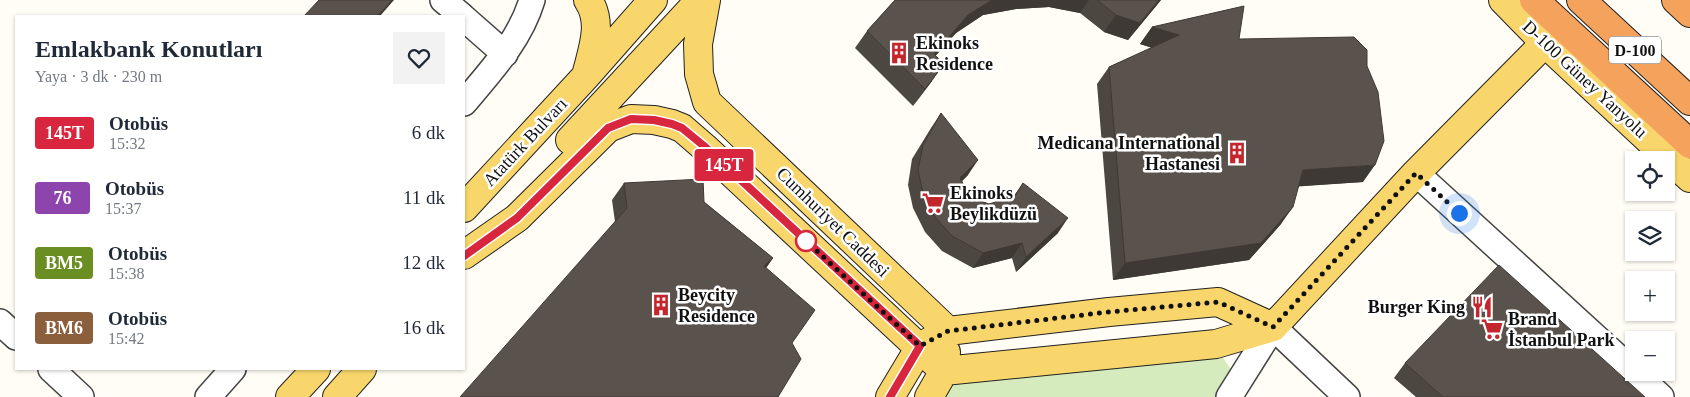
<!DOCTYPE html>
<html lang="tr">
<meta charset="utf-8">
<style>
body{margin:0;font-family:Georgia,serif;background:#f2f2f3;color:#1f2937;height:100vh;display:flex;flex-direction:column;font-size:19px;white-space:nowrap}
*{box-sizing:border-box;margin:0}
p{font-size:16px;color:#747a83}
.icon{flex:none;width:28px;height:28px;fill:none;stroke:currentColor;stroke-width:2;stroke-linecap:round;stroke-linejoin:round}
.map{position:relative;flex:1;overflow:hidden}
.sheet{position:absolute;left:15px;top:15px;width:450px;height:355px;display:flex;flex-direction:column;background:#fff;border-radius:0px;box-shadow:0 1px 4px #0004}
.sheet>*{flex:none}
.badge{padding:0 10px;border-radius:4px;font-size:18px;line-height:32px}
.buttons{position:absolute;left:1625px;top:151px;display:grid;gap:10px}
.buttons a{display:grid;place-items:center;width:50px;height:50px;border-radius:0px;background:#fff;box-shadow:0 1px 4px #0004;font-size:25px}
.you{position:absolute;width:25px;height:25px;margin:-12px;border:4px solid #fff;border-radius:50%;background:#1a73e8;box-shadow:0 0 0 8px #1a73e833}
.map>.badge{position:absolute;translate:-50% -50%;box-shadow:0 0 0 2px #fff}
.round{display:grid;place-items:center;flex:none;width:52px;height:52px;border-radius:0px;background:#f2f2f3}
.overview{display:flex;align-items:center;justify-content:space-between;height:85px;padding:0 20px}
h1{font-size:24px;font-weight:600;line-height:38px}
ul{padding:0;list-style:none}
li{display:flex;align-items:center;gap:15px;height:65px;padding:0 20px}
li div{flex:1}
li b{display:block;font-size:19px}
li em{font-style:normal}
li .badge{min-width:55px;font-weight:700;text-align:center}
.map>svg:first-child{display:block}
</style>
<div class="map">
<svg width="1690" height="397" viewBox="0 0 1690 397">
<rect width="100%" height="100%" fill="#fffdf5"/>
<path fill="#d5ebbd" d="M1222 356 1232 371 1217 397H936L949 377Z"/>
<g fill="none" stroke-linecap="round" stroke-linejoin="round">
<g stroke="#444" stroke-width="28">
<path id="minor" d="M443 0 462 16
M464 18 505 54
M464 103C491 71 520 40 532 0
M1416 173 1634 372
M0 322 16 337
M51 369 81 397
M1634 372 1661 397
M208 397 233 369
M1229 397 1273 327 1347 397"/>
</g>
<g stroke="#222" stroke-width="30">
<path id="major" d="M706 0 698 44 699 74 707 102 948 331
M1503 0 1545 43 1690 178
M587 72C593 48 603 22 588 0
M570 140 700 0
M464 208 586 76 653 0
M464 255 517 218 608 128 631 119 654 120 672 124 682 128 704 147 944 371 1216 344 1273 327
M1273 327 1416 173 1545 43
M290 397 316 369
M337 397 362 369
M890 397 920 347 948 331 1109 312 1218 302 1273 327
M929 397 944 371 946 352"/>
</g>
<g stroke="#222" stroke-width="30">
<path id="highway" d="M1534 0 1690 144
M1581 0 1690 101
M1676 0 1690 13"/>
</g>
<use href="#minor" stroke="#fff" stroke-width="25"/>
<use href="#major" stroke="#f9d66b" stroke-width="28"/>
<use href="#highway" stroke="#f5a25d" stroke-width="28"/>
</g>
<path fill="#4d4742" d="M895 0H1161L1128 40 1104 32 1080 13 1049 7 1016 9 983 15 956 33 936 55 932 81 913 106 855 48 867 31Z
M1152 27 1239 39 1363 182 1299 186 1281 224 1249 260 1113 280 1097 84 1109 67 1152 48 1140 44Z
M941 113 968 175 962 181 970 197 989 204 1013 197 1023 183 1058 233 1016 272 1012 258 973 268 942 251 925 232 913 208 908 185 912 159 931 128Z
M624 183 704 202 773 258 766 268 615 222 612 200Z
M1405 363 1645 397H1416L1394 378Z"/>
<path fill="#3f3936" d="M392 0H394L380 16H377Z
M992 0H1089L1080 13 1049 7 1016 9 983 15 956 33 922 71 934 54 968 15Z
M1159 0H1161L1128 40 1104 32 1116 15Z
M1152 27 1179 35 1167 52 1140 44Z
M944 64 932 81 913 106 925 89Z
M978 160 968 175 950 193 960 178Z
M1375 165 1363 182 1291 187 1303 170Z
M1293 207 1281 224 1249 260 1113 280 1125 263Z
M1068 218 1058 233 1016 272 1026 257Z
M1022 243 1012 258 973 268 983 253Z
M773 258 761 275 764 266Z"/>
<path fill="#5a524d" stroke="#3f3936" d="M319 0H392L377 16H304Z
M895 0H992L968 15 934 54 944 64 925 89 867 31Z
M1097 0H1159L1140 23 1116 15Z
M1244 6 1239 39 1354 37 1367 50V66L1378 92 1384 141 1375 165 1303 170 1293 207 1261 243 1125 263 1109 67 1179 35 1152 27Z
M941 113 978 160 960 178 970 197 989 204 1015 196 1023 183 1068 218 1026 257 1022 243 983 253 952 236 935 217 923 193 918 170 923 145Z
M703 179 704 202 773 258 764 266 815 310 792 343 801 359 778 397H460L627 208 624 183Z
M1499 265 1645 397H1443L1405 363Z"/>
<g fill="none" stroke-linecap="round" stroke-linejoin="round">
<g stroke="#fff" stroke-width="11">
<path id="line" d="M464 256 517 218 608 128 631 119 654 120 672 124 682 128 704 146 920 346 890 397"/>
</g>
<use href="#line" stroke="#d7263d" stroke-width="8"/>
<path stroke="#111" stroke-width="5" stroke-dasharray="0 9" d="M806 241 805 240 920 346 948 331 1108 312 1218 302 1273 327 1416 173 1459 213"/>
</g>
<defs>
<g id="building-bare" transform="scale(1.725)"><path d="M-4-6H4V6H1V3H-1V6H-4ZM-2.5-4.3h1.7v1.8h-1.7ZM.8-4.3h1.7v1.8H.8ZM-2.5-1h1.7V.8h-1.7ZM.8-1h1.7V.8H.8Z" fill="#c4262e" stroke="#fff" stroke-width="2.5" paint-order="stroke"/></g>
<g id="supermarket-bare" transform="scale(1.725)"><path d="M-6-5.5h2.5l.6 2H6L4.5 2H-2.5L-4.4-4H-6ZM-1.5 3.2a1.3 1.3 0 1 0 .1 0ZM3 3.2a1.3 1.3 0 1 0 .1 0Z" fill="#c4262e" stroke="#fff" stroke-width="2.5" paint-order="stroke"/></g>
<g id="restaurant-bare" transform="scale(1.725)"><path d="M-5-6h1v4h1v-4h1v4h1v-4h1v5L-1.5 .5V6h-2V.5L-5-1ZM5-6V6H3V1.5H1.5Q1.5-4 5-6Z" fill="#c4262e" stroke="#fff" stroke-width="2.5" paint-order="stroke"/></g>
</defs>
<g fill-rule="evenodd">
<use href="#building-bare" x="899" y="53"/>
<use href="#building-bare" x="1237" y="153"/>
<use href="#supermarket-bare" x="933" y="203"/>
<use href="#building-bare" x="661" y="305"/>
<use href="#restaurant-bare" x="1482" y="307"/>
<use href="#supermarket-bare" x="1492" y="329"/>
</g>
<circle fill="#fff" stroke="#d7263d" stroke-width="2.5" cx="806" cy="241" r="10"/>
<g text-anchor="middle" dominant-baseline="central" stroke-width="5" stroke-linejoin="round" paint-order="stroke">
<rect fill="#fff" stroke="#585858" stroke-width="1" x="1609" y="36.5" width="52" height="27" rx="4"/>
<g font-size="16" font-weight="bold" fill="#111">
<text x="1635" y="50">D-100</text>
</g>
<g font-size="18" font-weight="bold" fill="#111" stroke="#fff" text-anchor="start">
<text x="916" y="43">Ekinoks<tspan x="916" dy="21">Residence</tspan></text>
<text x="1220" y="143" text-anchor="end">Medicana International<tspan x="1220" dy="21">Hastanesi</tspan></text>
<text x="950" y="193">Ekinoks<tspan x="950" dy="21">Beylikdüzü</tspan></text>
<text x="678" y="295">Beycity<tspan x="678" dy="21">Residence</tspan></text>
<text x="1465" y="307" text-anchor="end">Burger King</text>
<text x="1508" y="319">Brand<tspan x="1508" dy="21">İstanbul Park</tspan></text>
</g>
<g font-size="18" fill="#111" stroke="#fff">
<text transform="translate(1585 79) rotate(43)">D-100 Güney Yanyolu</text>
<text transform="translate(525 142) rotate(-47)">Atatürk Bulvarı</text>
<text transform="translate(833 222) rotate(44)">Cumhuriyet Caddesi</text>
</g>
</g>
</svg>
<div class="buttons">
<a><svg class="icon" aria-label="locate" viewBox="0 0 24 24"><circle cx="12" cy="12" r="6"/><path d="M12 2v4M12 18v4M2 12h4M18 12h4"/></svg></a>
<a><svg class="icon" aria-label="layers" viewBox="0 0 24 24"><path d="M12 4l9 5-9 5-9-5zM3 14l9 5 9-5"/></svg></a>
<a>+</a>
<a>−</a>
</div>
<div class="you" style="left:1459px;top:213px"></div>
<b class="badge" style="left:724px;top:165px;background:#d7263d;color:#fff">145T</b>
<section class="sheet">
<div class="overview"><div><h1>Emlakbank Konutları</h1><p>Yaya · 3 dk · 230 m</p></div><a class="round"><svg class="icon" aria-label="heart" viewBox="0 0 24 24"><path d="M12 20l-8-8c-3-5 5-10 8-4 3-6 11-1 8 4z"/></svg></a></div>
<ul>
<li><span class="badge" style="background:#d7263d;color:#fff">145T</span><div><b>Otobüs</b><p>15:32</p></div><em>6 dk</em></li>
<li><span class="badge" style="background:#8e44ad;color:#fff">76</span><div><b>Otobüs</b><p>15:37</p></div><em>11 dk</em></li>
<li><span class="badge" style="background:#6b8e23;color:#fff">BM5</span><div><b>Otobüs</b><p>15:38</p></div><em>12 dk</em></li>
<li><span class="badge" style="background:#8b5e3c;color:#fff">BM6</span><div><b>Otobüs</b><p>15:42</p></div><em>16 dk</em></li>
</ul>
</section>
</div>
